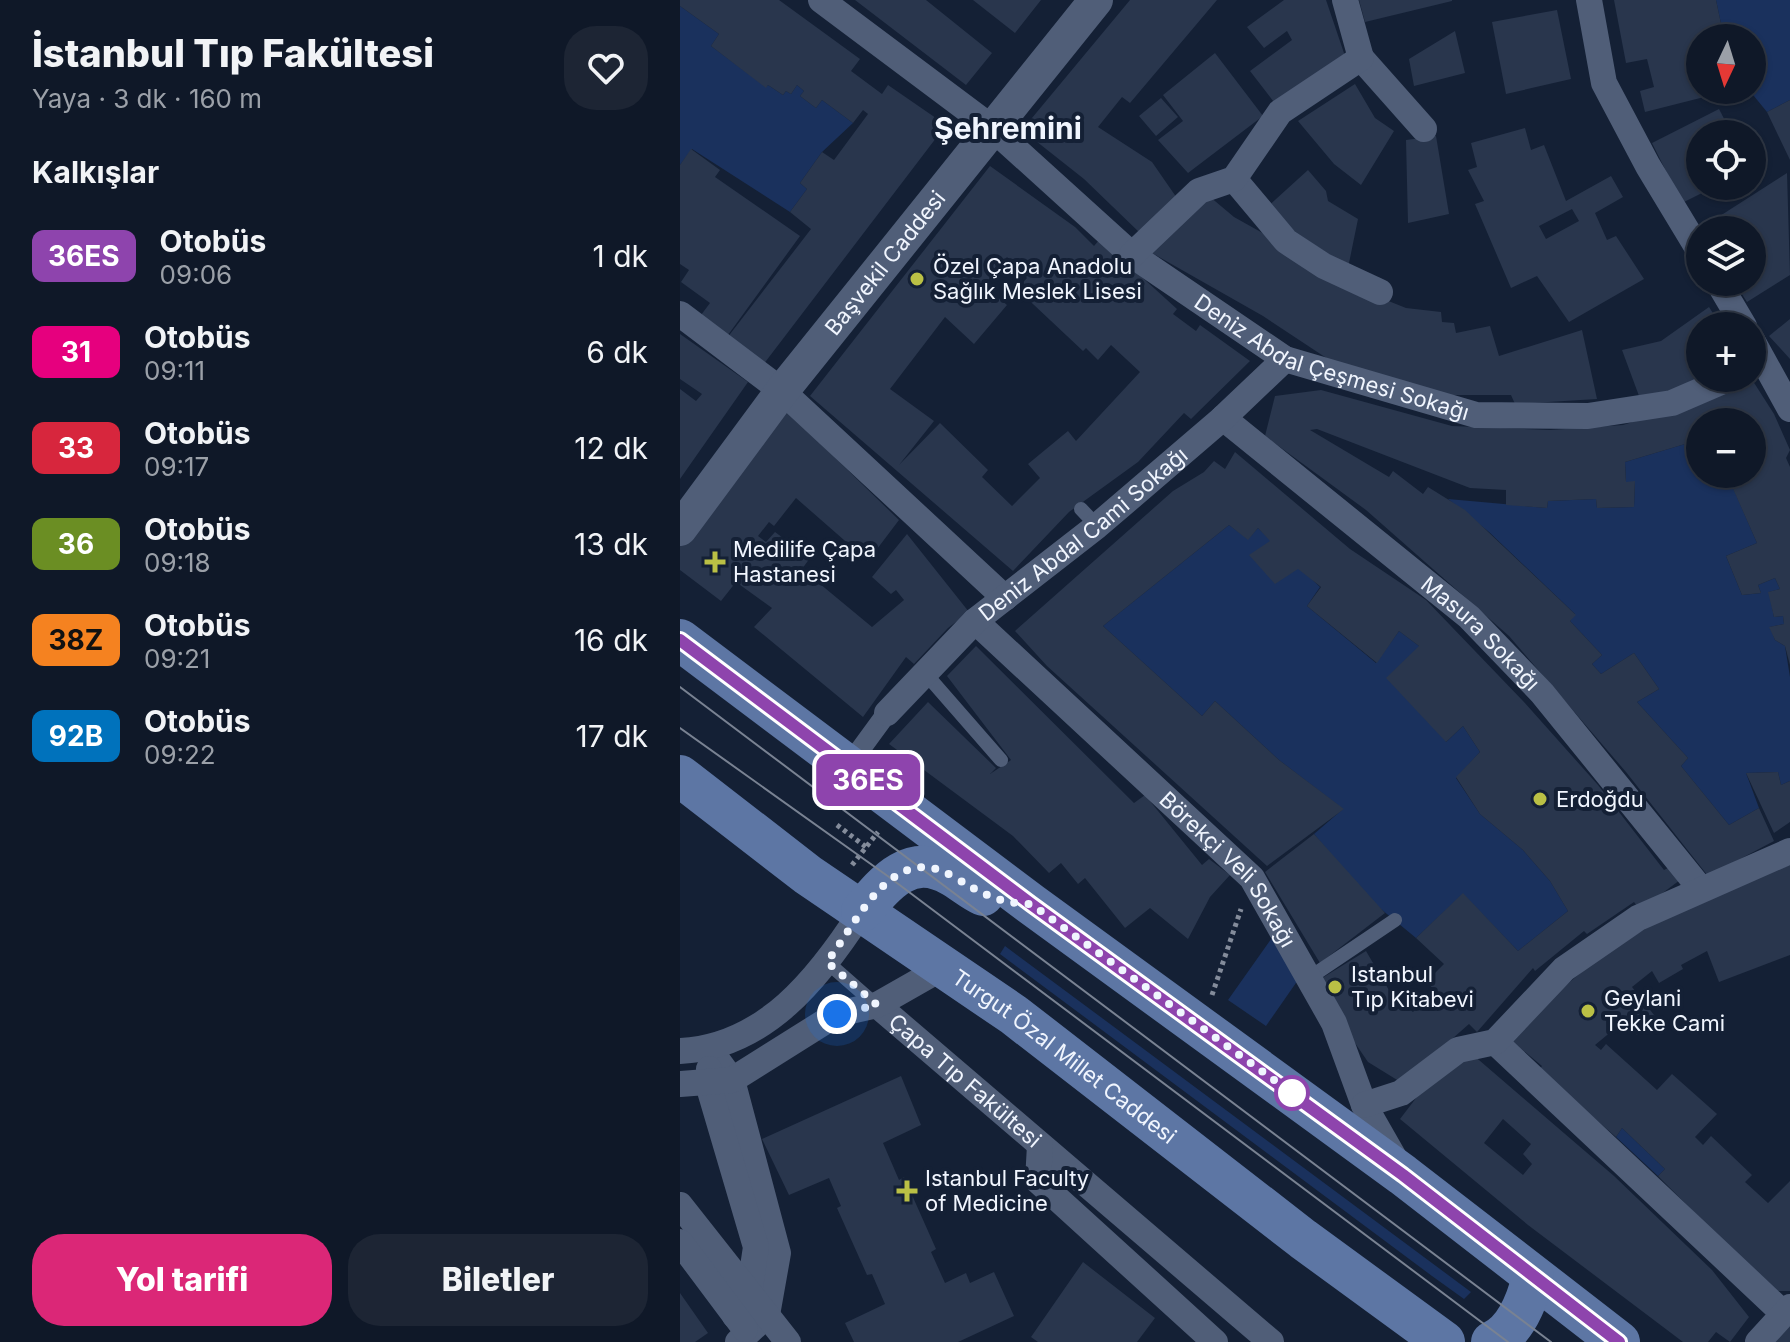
<!DOCTYPE html>
<html lang="tr">
<meta charset="utf-8">
<style>
body{margin:0;font-family:Inter,sans-serif;background:#1d2534;color:#f1f3f6;height:100vh;display:flex;flex-direction:column;font-size:30px;white-space:nowrap}
*{box-sizing:border-box;margin:0}
p{font-size:26px;color:#9ba0a8}
.icon{flex:none;width:44px;height:44px;fill:none;stroke:currentColor;stroke-width:2;stroke-linecap:round;stroke-linejoin:round}
.map{position:relative;flex:1;overflow:hidden}
.panel{display:flex;flex-direction:column;background:#0f1828;width:680px}
.panel>*{flex:none}
.badge{padding:0 16px;border-radius:12px;font-size:28px;line-height:52px}
.needle{width:52px;rotate:184deg}
.tools{position:absolute;left:1006px;top:24px;display:grid;gap:16px}
.tools a{display:grid;place-items:center;width:80px;height:80px;border-radius:50%;background:#0f1828;box-shadow:0 2px 6px #0004,0 0 0 2px #2f3745;font-size:40px}
.you{position:absolute;width:40px;height:40px;margin:-20px;border:6px solid #fff;border-radius:50%;background:#1a73e8;box-shadow:0 0 0 12px #1a73e833}
.map>.badge{position:absolute;translate:-50% -50%;box-shadow:0 0 0 4px #fff}
h2{padding:0 32px;font-size:30px;line-height:72px}
.round{display:grid;place-items:center;flex:none;width:84px;height:84px;border-radius:32px;background:#1d2534}
.headline{display:flex;align-items:center;justify-content:space-between;height:136px;padding:0 32px}
h1{font-size:38px;font-weight:800;line-height:60px}
.button{display:flex;gap:16px;margin-top:auto;padding:16px 32px}
.button a{flex:1;height:92px;border-radius:32px;background:#db2777;color:#fff;font-size:32px;font-weight:800;line-height:92px;text-align:center}
.button a+a{background:#1d2534;color:#f1f3f6}
ul{padding:0;list-style:none}
li{display:flex;align-items:center;gap:24px;height:96px;padding:0 32px}
li div{flex:1}
li b{display:block;font-size:30px}
li em{font-style:normal}
li .badge{min-width:88px;font-weight:700;text-align:center}
main{display:flex;flex:1;min-height:0}
.map>svg:first-child{display:block}
</style>
<main>
<section class="panel">
<div class="headline"><div><h1>İstanbul Tıp Fakültesi</h1><p>Yaya · 3 dk · 160 m</p></div><a class="round"><svg class="icon" aria-label="heart" viewBox="0 0 24 24"><path d="M12 20l-8-8c-3-5 5-10 8-4 3-6 11-1 8 4z"/></svg></a></div>
<h2>Kalkışlar</h2>
<ul>
<li><span class="badge" style="background:#8e44ad;color:#fff">36ES</span><div><b>Otobüs</b><p>09:06</p></div><em>1 dk</em></li>
<li><span class="badge" style="background:#e6007e;color:#fff">31</span><div><b>Otobüs</b><p>09:11</p></div><em>6 dk</em></li>
<li><span class="badge" style="background:#d7263d;color:#fff">33</span><div><b>Otobüs</b><p>09:17</p></div><em>12 dk</em></li>
<li><span class="badge" style="background:#6b8e23;color:#fff">36</span><div><b>Otobüs</b><p>09:18</p></div><em>13 dk</em></li>
<li><span class="badge" style="background:#f58220;color:#111">38Z</span><div><b>Otobüs</b><p>09:21</p></div><em>16 dk</em></li>
<li><span class="badge" style="background:#0072bc;color:#fff">92B</span><div><b>Otobüs</b><p>09:22</p></div><em>17 dk</em></li>
</ul>
<div class="button"><a>Yol tarifi</a><a>Biletler</a></div>
</section>
<div class="map">
<svg width="1110" height="1342" viewBox="0 0 1110 1342">
<rect width="100%" height="100%" fill="#142035"/>
<path fill="#1a315d" d="M1036 0H1110V100L1087 112 1069 90 1072 38H1044Z
M0 6 39 34 31 46 86 87 88 85 103 95 106 91 111 94 117 85 124 91 120 96 136 108 142 100 173 123 142 152 120 183 127 189 110 212 12 149 0 165Z
M1005 444 1010 453 1020 449V474H1047L1077 543 1046 556 1062 595 1081 593 1078 585 1095 578 1100 589 1089 592 1094 617 1103 616 1104 624 1090 627 1095 640 1105 646 1110 677V781L1101 785 1098 772 1066 773 1079 808 1049 825 1001 766 1008 758 957 702 979 689 954 653 921 674 912 664 922 655 890 621 895 614 809 532 768 499 867 508 868 501 916 499 917 508 954 507 955 482H946L945 462Z
M549 525 568 539 578 528 640 587 627 606 696 663 719 631 739 646 766 742 783 726 800 752 776 778 800 814 843 850 870 881 888 911 838 951 783 894 736 938 690 900 634 834 663 809 599 760 535 701 522 716 423 626Z
M594 935 618 980 586 1026 548 1000Z
M325 946 791 1292 784 1299 752 1276 320 954Z
M942 1128 985 1169 978 1176 936 1137Z"/>
<path fill="#29364d" fill-rule="evenodd" d="M0 0H99L180 59 171 71 202 94 208 85 266 125 83 365 47 338 131 229 110 212 127 189 120 183 142 152 154 160 188 114 183 110 173 123 142 100 136 108 120 96 124 91 117 85 111 94 106 91 103 95 88 85 86 88 31 46 39 34 0 6Z
M175 0H246L312 53 286 85Z
M293 0H361L335 33Z
M450 0H537L450 103 442 97 418 127 472 162 499 201 460 233 404 179 342 130Z
M604 0H646L665 56 597 106 570 71 612 40 607 31 584 48 567 27Z
M679 0H772V1L685 22Z
M934 0H1036L1044 38H1020V90L1048 91 965 112 960 91 974 87 967 59 946 63Z
M877 10 891 79 826 94 812 22Z
M775 31 785 73 734 86 729 59Z
M535 53 583 116 508 173 478 140 503 121 483 95Z
M675 84 695 118 714 131 681 185 654 164 618 121Z
M481 98 498 117 476 136 459 116Z
M1110 100V160L1087 112Z
M1039 109 1052 134H1020V186H1036L1002 203 972 143Z
M845 128 851 150 864 145 886 201 931 176 943 197 915 213 927 240 936 236 964 279 889 322 857 276 831 288 795 204 804 201 788 170 797 167 791 143ZM892 209 899 221 866 239 859 226Z
M756 136 769 214 728 223 726 140Z
M11 149 40 170 35 177 120 236 48 335 21 315 30 303 1 282 9 270 0 264V165Z
M310 166 395 227 414 246 420 239 497 309 493 314 516 331 520 325 570 361 511 419 504 413 458 462 389 512 333 571 130 396ZM327 257 347 278 337 289 403 351 406 348 418 360 431 345 460 372 396 441 388 431 348 464 360 478 332 506 302 477 308 470 260 423 219 465 254 421 210 389 265 317 294 344 327 305 304 286Z
M628 170 646 191 648 201 678 219 668 268 584 210Z
M1107 173 1110 275 1067 302 1054 282H1072V230H1018Z
M523 191 554 217 696 296 726 308 761 312 762 322 774 323 776 333 810 326 819 356 902 330 917 399 835 404 831 395H766L654 363 583 316 472 253Z
M1029 307 1041 326H1020V378L962 404 942 350 981 341Z
M1110 319V359L1089 336Z
M0 334 68 382 0 479V389L16 401 22 394 0 379Z
M1062 378H1071L1094 414 1110 450 1106 458 1110 467V665L1105 646 1095 640 1089 627 1104 624 1103 616 1094 617 1088 592 1100 589 1095 578 1078 585 1081 593 1062 595 1046 556 1077 543 1050 482 1074 472 1072 422H1020V449L1010 453 1005 444 945 462 946 482 955 481 954 507 917 508 916 499 868 501 867 508 826 505V490L790 488 637 429 630 430 709 477 713 471 743 494 748 487 785 510 896 615 890 621 922 655 912 664 921 674 954 653 979 689 957 702 1008 758 1001 766 1049 825 1079 808 1094 841 1028 876 946 772 829 636 686 510 585 436 595 396 641 390 772 426 870 430 943 425 1010 404Z
M104 408 219 520 188 561 116 498 94 526 89 522 78 536 86 542 95 532 130 558 122 569 192 627 224 600 216 590 211 594 192 577 227 534 289 612 268 628 234 664 226 657 183 717 74 627 92 608 56 582 41 601 0 570V539Z
M555 452 670 549 746 600 843 701 918 785 984 870 990 867 1000 880 960 910 954 902 907 934 904 931 855 971 853 968 797 1032 789 1024 722 1083 688 1062 634 983 686 951 713 997 733 1012 755 990 746 982 764 964 736 938 783 893 838 951 888 911 870 881 843 850 800 814 776 777 800 752 783 726 766 742 706 678 739 646 719 631 697 663 627 606 641 587 618 569 595 584 569 555 590 541 578 528 568 540 549 525 423 626 522 716 535 701 599 760 664 809 587 866 367 666 335 631 493 491 524 472 534 461 545 469Z
M296 646 454 803 465 795 522 865 529 859 550 875 530 897 508 939 470 908 445 928 405 878 398 884 381 863 369 873 333 836 209 744 248 702 316 768 310 774 331 760 267 676Z
M1098 772 1101 785 1110 781V822L1094 833 1066 773Z
M634 834 705 913 640 963 585 872Z
M1110 865V955L1039 982 1027 951 1001 965 1003 969 979 983 972 971 952 987 978 1020 957 1035 944 1021 915 1045 921 1050 926 1044 977 1090 992 1074 1037 1114 1015 1137 1023 1145 1031 1136 1072 1175 1065 1182 1088 1203 1110 1181V1291H1093L978 1176 985 1169 942 1128 936 1137 859 1070 862 1066 832 1041 867 1001 910 965 952 937 1003 906Z
M792 1054 934 1176 1032 1270 1069 1317 1050 1342 1036 1332 1028 1342H1003L848 1225 720 1119 756 1072ZM823 1119 851 1144 843 1154 852 1164 843 1175 804 1143Z
M221 1076 241 1125 203 1143 219 1180 224 1177 256 1249 251 1252 265 1283 286 1273 290 1283 314 1272 334 1316 278 1342H174L165 1323 205 1304 192 1274 187 1275 157 1208 161 1206 149 1178 109 1195 82 1139Z
M403 1262 475 1318 457 1342H358L351 1337Z
M0 1293 28 1333 15 1342H0Z
M1110 1323V1342H1095Z"/>
<g fill="none" stroke-linecap="round" stroke-linejoin="round">
<path stroke="#848c9b" stroke-width="5" stroke-dasharray="4 4" stroke-linecap="butt" d="M157 825 186 847
M172 865 198 832
M532 995 561 909"/>
<path stroke="#505e78" stroke-width="14" d="M401 509 417 526
M245 673 321 760
M147 962 196 1005
M629 978 715 920"/>
<path stroke="#505e78" stroke-width="20" d="M169 765 207 713"/>
<g stroke="#505e78" stroke-width="26">
<path id="s1" d="M141 0 312 128 452 255 605 359 796 415 908 416 992 403 1050 378"/>
<path d="M909 0 924 83 968 166 1020 252"/>
<path d="M681 58 744 129"/>
<path d="M554 179 606 241 644 266 700 292"/>
<path d="M452 255 519 191 554 179 600 112 681 58 665 0"/>
<path d="M1038 282 1064 326"/>
<path d="M0 314 102 391 325 598"/>
<path d="M1072 340 1110 409"/>
<path id="s2" d="M543 418 789 617 862 693 1020 888"/>
<path id="s3" d="M295 621 572 878 654 1023 684 1105 716 1161"/>
<path id="s4" d="M207 713 295 621 417 526 543 418 605 359"/>
<path id="s5" d="M197 1005 591 1342"/>
<path d="M815 1042 1104 1314"/>
<path d="M30 1050 52 1080 98 1253 87 1315 58 1342"/>
<path d="M0 1051C85 1047 139 978 182 911"/>
<path d="M29 1069 28 1084 76 1247 69 1294 55 1316"/>
<path d="M0 1084 52 1080 157 1014 197 1005 262 968"/>
<path d="M684 1105 721 1093 778 1050 815 1042 884 969 958 918 1110 851"/>
<path d="M360 1145 358 1181 535 1342"/>
<path d="M0 1205 108 1342"/>
<path d="M0 1242 65 1329"/>
<path d="M1078 1342 1110 1307"/>
</g>
<path stroke="#505e78" stroke-width="34" id="s6" d="M0 529 102 391 416 0"/>
<g stroke="#5d76a4" stroke-width="42">
<path d="M0 640 351 904 723 1175 939 1342"/>
<path id="s7" d="M0 776 128 875 334 1015 623 1239 764 1342"/>
<path d="M182 911C206 882 230 852 271 875 282 881 292 890 303 895"/>
<path d="M812 1342C836 1331 847 1301 853 1277"/>
</g>
<path stroke="#798292" stroke-width="2" d="M0 687 871 1342
M0 728 209 877 828 1342"/>
</g>
<g fill="none" stroke-linecap="round" stroke-linejoin="round">
<g stroke="#fff" stroke-width="18">
<path id="line" d="M0 640 351 904 723 1175 939 1342"/>
</g>
<use href="#line" stroke="#8e44ad" stroke-width="12"/>
<path stroke="#f0f5fe" stroke-width="8" stroke-dasharray="0 14.4" d="M157 1014 197 1005 147 962C176 924 212 840 272 876 300 892 318 904 351 904L612 1093"/>
</g>
<g fill="#bac045" stroke="#142035" stroke-width="3">
<circle cx="237" cy="279" r="8"/>
<path d="M31 550h8v8h8v8h-8v8h-8v-8h-8v-8h8z"/>
<circle cx="860" cy="799" r="8"/>
<circle cx="655" cy="987" r="8"/>
<circle cx="908" cy="1011" r="8"/>
<path d="M223 1179h8v8h8v8h-8v8h-8v-8h-8v-8h8z"/>
</g>
<circle fill="#fff" stroke="#8e44ad" stroke-width="4" cx="612" cy="1093" r="16"/>
<g text-anchor="middle" dominant-baseline="central" stroke-width="8" stroke-linejoin="round" paint-order="stroke">
<g font-size="22" fill="#f0f5fe" stroke="#142035">
<text stroke="none"><textPath href="#s6" startOffset="336">Başvekil Caddesi</textPath></text>
<text stroke="none"><textPath href="#s1" startOffset="630">Deniz Abdal Çeşmesi Sokağı</textPath></text>
<text stroke="none"><textPath href="#s4" startOffset="266">Deniz Abdal Cami Sokağı</textPath></text>
<text stroke="none"><textPath href="#s2" startOffset="336">Masura Sokağı</textPath></text>
<text stroke="none"><textPath href="#s3" startOffset="356">Börekçi Veli Sokağı</textPath></text>
<text stroke="none"><textPath href="#s7" startOffset="476">Turgut Özal Millet Caddesi</textPath></text>
<text stroke="none"><textPath href="#s5" startOffset="116">Çapa Tıp Fakültesi</textPath></text>
</g>
<g font-size="22" fill="#f0f5fe" stroke="#142035" text-anchor="start">
<text x="253" y="266">Özel Çapa Anadolu<tspan x="253" dy="25">Sağlık Meslek Lisesi</tspan></text>
<text x="53" y="549">Medilife Çapa<tspan x="53" dy="25">Hastanesi</tspan></text>
<text x="876" y="799">Erdoğdu</text>
<text x="671" y="974">Istanbul<tspan x="671" dy="25">Tıp Kitabevi</tspan></text>
<text x="924" y="998">Geylani<tspan x="924" dy="25">Tekke Cami</tspan></text>
<text x="245" y="1178">Istanbul Faculty<tspan x="245" dy="25">of Medicine</tspan></text>
</g>
<g font-size="30" font-weight="bold" fill="#f0f5fe" stroke="#142035">
<text x="328" y="128">Şehremini</text>
</g>
</g>
</svg>
<div class="tools">
<a><svg class="needle" viewBox="-14 -14 28 28"><path d="M0-13l5 13h-10z" fill="#e53935"/><path d="M0 13l5-13h-10z" fill="#9ba0a8"/></svg></a>
<a><svg class="icon" aria-label="locate" viewBox="0 0 24 24"><circle cx="12" cy="12" r="6"/><path d="M12 2v4M12 18v4M2 12h4M18 12h4"/></svg></a>
<a><svg class="icon" aria-label="layers" viewBox="0 0 24 24"><path d="M12 4l9 5-9 5-9-5zM3 14l9 5 9-5"/></svg></a>
<a>+</a>
<a>−</a>
</div>
<div class="you" style="left:157px;top:1014px"></div>
<b class="badge" style="left:188px;top:780px;background:#8e44ad;color:#fff">36ES</b>
</div>
</main>
